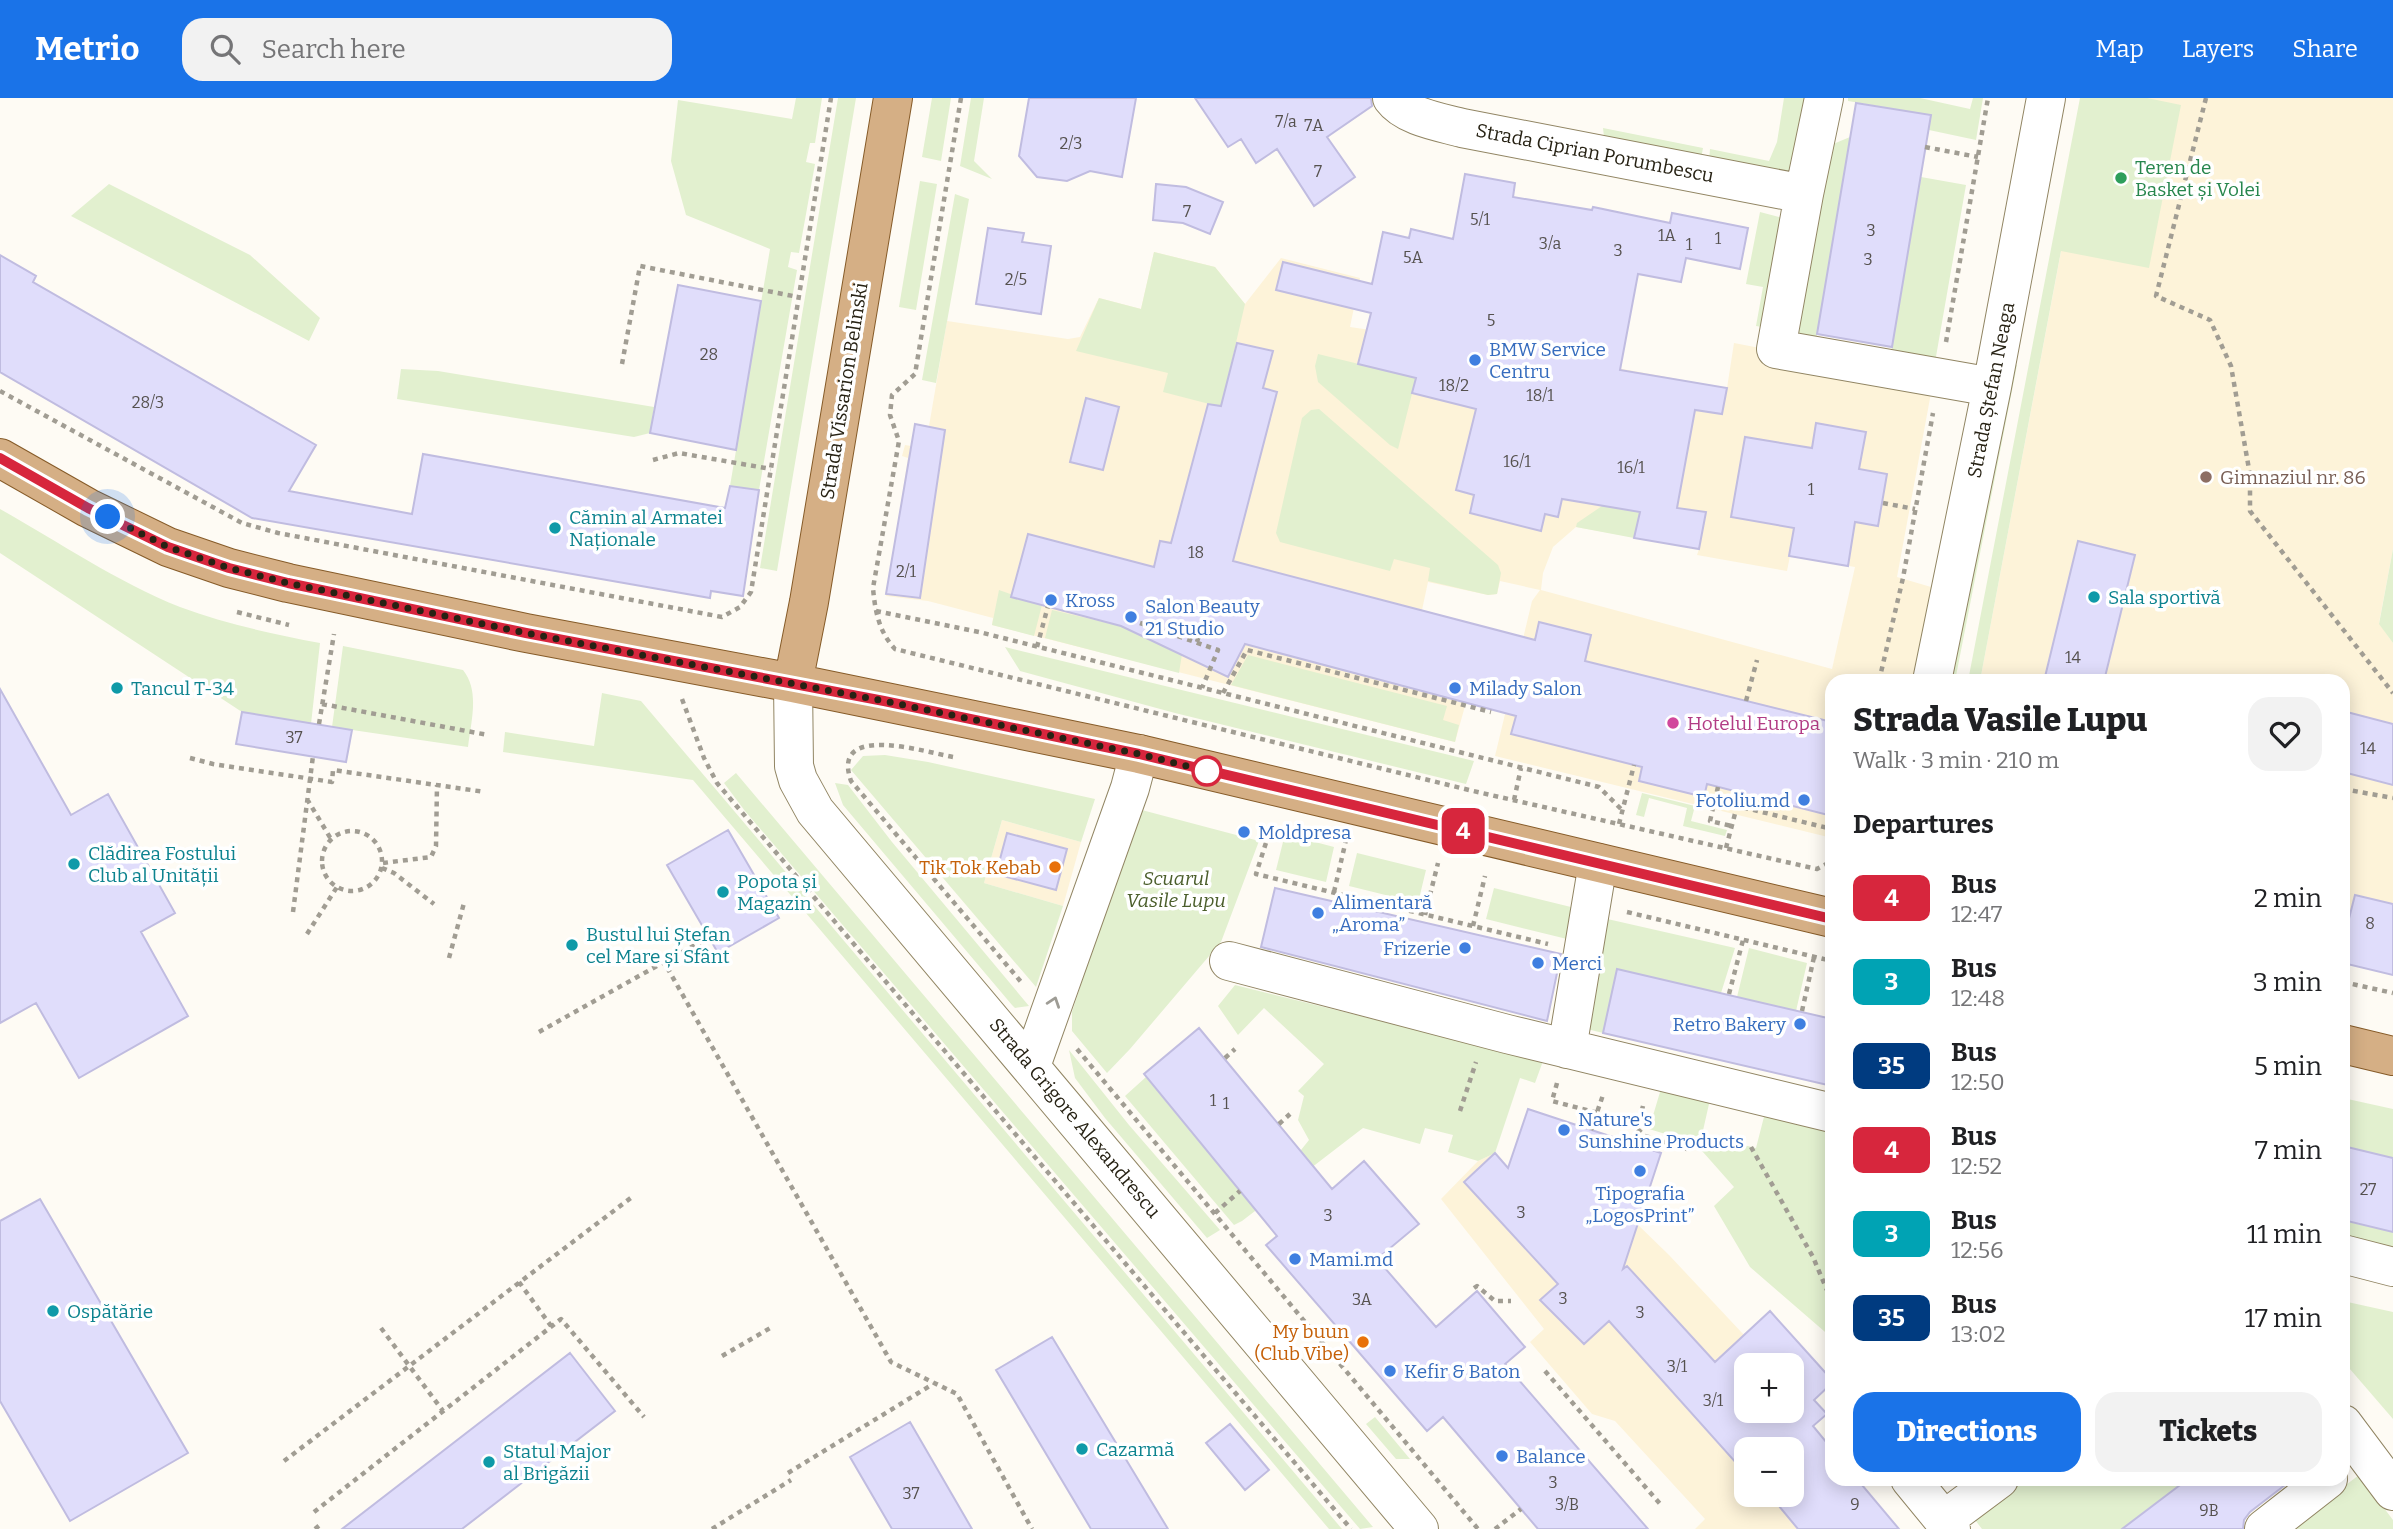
<!DOCTYPE html>
<meta charset="utf-8">
<style>
body{margin:0;font-family:Bitter,serif;background:#f2f2f2;color:#202124;height:100vh;display:flex;flex-direction:column;font-size:26px;white-space:nowrap}
*{box-sizing:border-box;margin:0}
p{font-size:23px;color:#757577}
.icon{flex:none;width:38px;height:38px;fill:none;stroke:currentColor;stroke-width:2;stroke-linecap:round;stroke-linejoin:round}
.map{position:relative;flex:1;overflow:hidden}
.details{position:absolute;left:1825px;top:576px;width:525px;height:812px;display:flex;flex-direction:column;background:#fff;border-radius:21px;box-shadow:0 4px 18px #0003}
.details>*{flex:none}
.badge{padding:0 14px;border-radius:10px;font-size:24px;line-height:46px}
.controls{position:absolute;left:1734px;top:1255px;display:grid;gap:14px}
.controls a{display:grid;place-items:center;width:70px;height:70px;border-radius:14px;background:#fff;box-shadow:0 4px 18px #0003;font-size:35px}
.you{position:absolute;width:35px;height:35px;margin:-18px;border:5px solid #fff;border-radius:50%;background:#1a73e8;box-shadow:0 0 0 10px #1a73e833}
.map>.badge{position:absolute;translate:-50% -50%;box-shadow:0 0 0 4px #fff}
h2{padding:0 28px;font-size:26px;line-height:63px}
.round{display:grid;place-items:center;flex:none;width:74px;height:74px;border-radius:21px;background:#f2f2f2}
.headline{display:flex;align-items:center;justify-content:space-between;height:119px;padding:0 28px}
h1{font-size:33px;font-weight:800;line-height:52px}
.primary-button{display:flex;gap:14px;margin-top:auto;padding:14px 28px}
.primary-button a{flex:1;height:80px;border-radius:21px;background:#1a73e8;color:#fff;font-size:28px;font-weight:800;line-height:80px;text-align:center}
.primary-button a+a{background:#f2f2f2;color:#202124}
ul{padding:0;list-style:none}
li{display:flex;align-items:center;gap:21px;height:84px;padding:0 28px}
li div{flex:1}
li b{display:block;font-size:26px}
li em{font-style:normal}
li .badge{min-width:77px;font-weight:700;text-align:center}
header{display:flex;align-items:center;gap:42px;box-sizing:border-box;height:98px;padding:0 35px;background:#1a73e8;color:#fff}
header strong{font-size:33px}
nav{display:flex;gap:38px;margin-inline-start:auto;font-size:24px}
.search{width:490px;height:63px;background:#f2f2f2;display:flex;align-items:center;gap:18px;box-sizing:border-box;padding:0 24px;border-radius:21px;color:#757577;font-size:26px}
.map>svg:first-child{display:block}
</style>
<header>
<strong>Metrio</strong>
<div class="search"><svg class="icon" aria-label="search" viewBox="0 0 24 24"><circle cx="10" cy="10" r="6"/><path d="M15 15l6 6"/></svg>Search here</div>
<nav><a>Map</a><a>Layers</a><a>Share</a></nav>
</header>
<div class="map">
<svg width="2393" height="1431" viewBox="0 0 2393 1431">
<rect width="100%" height="100%" fill="#fefbf4"/>
<path fill="#fdf3d9" fill-rule="evenodd" d="M2090 0H2393V451L2379 525 2393 545V877L2343 865V583H1980Z
M1154 154 1215 169 1245 206 1281 160 1360 180 1350 229 1568 261 1727 290 1734 245 1760 250 1759 263 1875 287 1931 295 1897 479 1931 489 1913 583H1832V740L1495 658 1532 503 1540 492 1500 483 1497 496 1488 497 1428 484 1422 512 1487 529 1455 644 992 527 993 520 928 503 886 498 908 360 902 358 905 347 911 348 915 326 929 328 947 223 1068 241 1080 239 1099 200 1141 211ZM1576 429 1699 451 1697 457 1787 473 1790 458 1855 469 1832 571 1541 492 1543 475 1553 449Z
M1002 722 1081 744 1063 808 984 785Z
M1495 1055 1515 1078 1634 1123 1669 1157 1744 1237 1761 1260 1746 1267V1312H1792L1805 1374 1852 1431H1695L1705 1421 1615 1323 1592 1316 1530 1244 1544 1231 1441 1101 1478 1063ZM1746 1351H1792V1396H1746Z"/>
<path fill="#e2f0cf" d="M796 0H822L815 45H810L806 64 815 66 799 155 791 154 788 169 797 172 759 392 730 388 770 151 686 117 671 63 678 2 792 21Z
M838 0H856L777 473 760 470Z
M932 0H951L941 63 922 59Z
M971 0H984L974 63 992 81 960 68Z
M1784 0H1812L1792 72 1781 77 1709 63 1710 51 1769 63 1777 44Z
M1848 0H1920L1970 11 1973 0H1983L1976 42 1929 32 1931 17 1848 3Z
M2080 0H2147L2181 7 2149 170 2061 153 1980 583H1968Z
M1603 30 1703 50 1701 61 1604 39Z
M1850 39 1816 242 1797 240 1826 49Z
M1921 79 1966 87 1934 270 1891 254Z
M920 83 937 86 916 212 899 209Z
M109 86 250 157 320 220 309 243 71 118Z
M955 96 969 101 936 285 922 282Z
M1760 114 1783 120 1768 230 1756 228 1763 189 1746 186Z
M1154 154 1215 169 1245 206 1221 309 1163 294 1168 275 1076 253 1099 200 1141 211Z
M1318 256 1416 280 1398 351 1390 347 1318 284 1315 268Z
M2008 265 2017 267 1955 583H1947Z
M401 271 438 273 654 309 650 335 634 339 397 301Z
M1319 311 1498 467 1501 475 1497 496 1488 497 1428 483 1430 470 1394 461 1390 473 1280 444 1276 435 1302 320 1311 312Z
M1602 408 1640 414 1634 440 1576 429 1577 425Z
M0 411C59 444 117 484 180 509 225 526 273 536 320 545L311 626 242 614 0 455Z
M2393 451V545L2379 526Z
M999 492 1042 507 1034 538 992 527Z
M1052 512 1138 532 1182 556 1179 575 1045 540Z
M343 548 463 572C480 593 471 623 468 649L332 629Z
M1005 549 1474 663 1466 686 1175 615 1020 573Z
M1248 557 1447 608 1443 622 1459 627 1455 644 1231 587Z
M602 595 641 603 1342 1431H1329L693 682 503 654 505 634 594 648Z
M885 657 928 664 1095 701 1081 744 1002 722 984 785 1063 808 1036 889 851 672 863 658Z
M736 675 1373 1429 1360 1431 745 713 724 685Z
M835 685 848 687 892 744 1029 908 1015 910 1012 907 843 707Z
M1642 695 1695 708 1691 723 1727 732 1725 738 1683 728 1687 710 1649 700 1644 719 1636 717Z
M1138 711 1259 743 1221 844 1130 951 1107 975 1072 933V914Z
M1285 736 1334 749 1326 784 1276 772Z
M1357 755 1426 772 1418 805 1349 788Z
M1494 790 1575 810 1567 841 1486 821Z
M1603 820 1735 850 1721 895 1618 871 1603 935 1587 931Z
M1749 850 1807 865 1796 913 1737 899Z
M1235 887 1543 963 1535 985 1520 980 1495 1055 1478 1063 1448 1054 1453 1037 1425 1030 1420 1046 1363 1030 1242 1123 1234 1127 1125 998 1146 979 1245 1098 1301 1052 1309 1042 1298 1022 1304 998 1298 993 1324 966 1264 910 1238 937 1218 908Z
M1069 952 1129 1027 1220 1132 1207 1140 1105 1020 1075 980Z
M1663 984 1711 997 1702 1037 1756 1050 1766 1011 1832 1027V1240L1750 1169 1714 1108 1734 1089 1695 1045 1649 1031Z
M2343 1000 2393 1011V1060L2343 1048Z
M2348 1124 2393 1134V1161L2343 1144Z
M2343 1203 2393 1214V1321L2343 1263Z
M1375 1319 1410 1361H1396L1366 1326Z
M2359 1377 2393 1422V1431H2288Z
M2023 1381H2188L2122 1431H1982L1972 1418Z"/>
<path fill="#e0ddfb" stroke="#c0bce0" stroke-width="2" fill-rule="evenodd" d="M1029 0H1136L1122 79 1090 73 1067 83 1037 79 1019 58Z
M1195 0H1371L1372 8 1327 39 1355 79 1314 108 1277 51 1256 65 1241 41 1228 49Z
M1856 5 1931 17 1892 249 1817 236Z
M1465 76 1515 85 1513 99 1592 112 1593 109 1670 125 1672 115 1748 130 1740 171 1686 160 1681 184 1638 176 1620 272 1727 290 1722 316 1695 312 1677 410 1706 414 1699 451 1634 440 1640 414 1562 401 1558 419 1545 416 1541 433 1470 415 1474 397 1456 392 1476 311 1412 295 1416 280 1358 266 1371 215 1276 192 1283 164 1372 186 1383 134 1409 140 1411 131 1453 141Z
M1156 86 1186 89 1223 104 1210 136 1183 125 1153 122Z
M988 130 1024 135 1022 144 1051 148 1041 216 976 206Z
M0 157 36 178 33 184 316 347 289 393 412 416 423 356 725 410 730 388 759 392 743 498 711 493 710 500 252 420 0 274Z
M678 187 761 203 736 352 650 335Z
M1237 245 1273 253 1263 290 1277 294 1233 463 1535 542 1539 524 1591 537 1585 563 1832 624V718L1707 686 1704 699 1639 683 1642 669 1511 636 1516 618 1245 546 1228 579 1121 528 1011 499 1028 436 1154 469 1160 443 1171 445 1208 306 1221 308Z
M1086 300 1119 309 1103 372 1070 364Z
M1816 325 1866 334 1859 371 1887 376 1878 428 1855 424 1848 468 1789 458 1794 430 1731 419 1745 339 1812 350Z
M915 326 945 332 920 500 886 496Z
M2078 443 2135 457 2104 583H2044Z
M0 591 71 717 108 696 175 815 141 834 188 918 79 980 36 905 0 925Z
M2343 613 2393 626V687L2343 674Z
M242 614 352 632 346 664 236 646Z
M728 732 779 820 718 855 667 767Z
M1007 735 1067 751 1056 792 996 776Z
M1275 790 1561 856 1547 923 1261 849Z
M2355 797 2393 806V877L2343 865V844Z
M1617 871 1832 921V988L1603 935Z
M1199 930 1332 1091 1364 1063 1419 1126 1377 1161 1436 1229 1477 1193 1525 1249 1505 1266 1648 1431H1538L1443 1319 1427 1333 1266 1147 1277 1138 1144 976Z
M1528 1011 1661 1055 1623 1171 1627 1168 1715 1264 1770 1213 1832 1282V1285L1814 1302 1827 1316 1813 1328 1832 1351V1381H1857L1899 1431H1798L1769 1396H1792V1351H1746V1376L1609 1223 1584 1246 1540 1202 1558 1186 1464 1084 1495 1055 1508 1070ZM1746 1267H1792V1312H1746Z
M2343 1048 2393 1060V1134L2343 1122Z
M40 1101 188 1355 70 1423 0 1303V1123Z
M1052 1239 1168 1431H1091L996 1272Z
M570 1255 615 1313 462 1431H342Z
M910 1324 972 1431H892L850 1359Z
M1230 1326 1269 1372 1245 1392 1206 1345Z
M2188 1381H2293L2250 1414 2244 1422 2243 1431H2122Z"/>
<g fill="none" stroke-linecap="round" stroke-linejoin="round">
<g stroke="#918563" stroke-width="40">
<path id="minor" d="M1392 0C1406 19 1440 24 1462 30L1804 96
M1824 0 1804 96 1776 251 1992 289
M1932 583 1992 289 2046 0
M793 585 794 668 798 682 815 713 1419 1431
M1229 863 1507 936 1832 1015
M1567 951 1598 765
M1031 968 1130 690 1139 656
M2343 1156 2393 1169
M2343 1326 2393 1393
M1910 1381 1951 1431
M1944 1422 1999 1381
M2264 1431 2328 1381"/>
</g>
<g stroke="#865b28" stroke-width="40">
<path id="major" d="M0 360 88 410 168 449 229 470 288 485 526 535 793 585 1139 656 1832 820
M793 585 809 504 893 0
M2343 946 2393 958"/>
</g>
<path stroke="#a19d93" stroke-width="4.5" stroke-dasharray="5 5" stroke-linecap="butt" d="M961 0 915 276 892 297 890 317 899 343 873 490C875 513 879 534 895 551L1473 693 1817 771 1832 763
M2206 0 2156 198 2210 222 2231 268 2250 377V413L2393 595
M1925 49 1978 59
M1946 244 1988 0
M622 266 640 168 798 199
M0 293 242 425 278 435 722 519 740 509 751 494 831 0
M653 362 679 355 771 371
M1883 405 1915 411
M876 513 979 534 1599 689 1622 712
M237 514 289 527
M1140 525 1218 552 1202 590
M1197 544 1200 534
M1037 549 1048 508
M1879 583 1903 480 1933 315
M1223 595 1247 552 1491 614
M682 601 704 660 717 685 1351 1431
M1746 603 1757 562
M322 606 488 637
M319 626 334 536
M953 659C925 654 830 624 851 683L1022 885
M190 660 213 666 332 684 333 672 485 694
M1718 689 1710 723 1732 728
M2343 691 2393 700
M307 701 331 741
M1514 702 1521 670
M1272 726 1256 776 1548 846
M1619 726 1634 667
M322 763a30 30 0 1 1 60 0a30 30 0 1 1-60 0Z
M1726 750 1737 708 1832 731
M383 765 431 759 436 748 437 687
M382 770 394 775 434 806
M1334 794 1346 742
M293 814 313 658
M1627 814 1832 863
M1425 817 1438 765
M1473 828 1485 778
M307 836 337 789
M449 860 464 805
M664 864 708 840
M2343 884 2393 895
M1729 896 1743 842
M1802 913 1814 859
M539 934 664 864 891 1264 957 1296 1032 1431
M1077 951 1478 1431
M1225 960 1235 951
M1557 985 1552 1003 1629 1023 1645 1038 1687 1051
M1460 1013 1476 964
M1279 1026 1290 1016
M1637 1030 1643 1008
M1591 1032 1603 997
M1751 1049 1813 1159 1832 1204
M1215 1115 1240 1093
M519 1184 551 1228
M1474 1190 1477 1188 1495 1203H1511
M381 1230 443 1313
M722 1258 772 1229
M1545 1273 1661 1407
M284 1363 632 1099
M788 1375 933 1286
M314 1414 561 1221 644 1319
M315 1431 321 1426
M712 1431 791 1382
M1495 1431 1521 1411"/>
<use href="#minor" stroke="#fff" stroke-width="38"/>
<use href="#major" stroke="#d5af85" stroke-width="38"/>
</g>
<defs><path id="oneway-chevron" d="M-2-3.5L2.5 0L-2 3.5" fill="none" stroke-width="1.6" stroke-linecap="round" stroke-linejoin="round" transform="scale(1.75)"/></defs>
<use stroke="#9e9c95" href="#oneway-chevron" transform="translate(1054 904) rotate(-71)"/>
<g fill="none" stroke-linecap="round" stroke-linejoin="round">
<g stroke="#fff" stroke-width="16">
<path id="line" d="M0 360 88 410 168 449 229 470 288 485 526 535 884 603 1139 656 1832 821"/>
</g>
<use href="#line" stroke="#d7263d" stroke-width="10"/>
<path stroke="#272214" stroke-width="7" stroke-dasharray="0 12.6" d="M108 419 168 449 229 470 288 485 526 535 884 603 1139 656 1207 673"/>
</g>
<circle fill="#2e9e5b" stroke="#fff" stroke-width="2.5" cx="2121" cy="80" r="7"/>
<g fill="#3f7fe0" stroke="#fff" stroke-width="2.5">
<circle cx="1475" cy="262" r="7"/>
<circle cx="1051" cy="502" r="7"/>
<circle cx="1131" cy="519" r="7"/>
<circle cx="1455" cy="590" r="7"/>
<circle cx="1804" cy="702" r="7"/>
<circle cx="1244" cy="734" r="7"/>
<circle cx="1318" cy="815" r="7"/>
<circle cx="1465" cy="850" r="7"/>
<circle cx="1538" cy="865" r="7"/>
<circle cx="1800" cy="926" r="7"/>
<circle cx="1564" cy="1032" r="7"/>
<circle cx="1640" cy="1073" r="7"/>
<circle cx="1295" cy="1161" r="7"/>
<circle cx="1390" cy="1273" r="7"/>
<circle cx="1502" cy="1358" r="7"/>
</g>
<circle fill="#8d6e63" stroke="#fff" stroke-width="2.5" cx="2206" cy="379" r="7"/>
<g fill="#0f9aa8" stroke="#fff" stroke-width="2.5">
<circle cx="555" cy="430" r="7"/>
<circle cx="2094" cy="499" r="7"/>
<circle cx="117" cy="590" r="7"/>
<circle cx="74" cy="766" r="7"/>
<circle cx="723" cy="794" r="7"/>
<circle cx="572" cy="847" r="7"/>
<circle cx="53" cy="1213" r="7"/>
<circle cx="1082" cy="1351" r="7"/>
<circle cx="489" cy="1364" r="7"/>
</g>
<circle fill="#d1479c" stroke="#fff" stroke-width="2.5" cx="1673" cy="625" r="7"/>
<circle fill="#fff" stroke="#d7263d" stroke-width="3.5" cx="1207" cy="673" r="14"/>
<g fill="#e8710a" stroke="#fff" stroke-width="2.5">
<circle cx="1055" cy="769" r="7"/>
<circle cx="1363" cy="1244" r="7"/>
</g>
<g text-anchor="middle" dominant-baseline="central" stroke-width="7" stroke-linejoin="round" paint-order="stroke">
<g font-size="16" fill="#55514e">
<text x="1286" y="23">7/a</text>
<text x="1314" y="27">7A</text>
<text x="1071" y="45">2/3</text>
<text x="1318" y="73">7</text>
<text x="1187" y="113">7</text>
<text x="1480" y="121">5/1</text>
<text x="1871" y="132">3</text>
<text x="1667" y="137">1A</text>
<text x="1718" y="140">1</text>
<text x="1550" y="145">3/a</text>
<text x="1689" y="146">1</text>
<text x="1618" y="152">3</text>
<text x="1413" y="159">5A</text>
<text x="1868" y="161">3</text>
<text x="1016" y="181">2/5</text>
<text x="1491" y="222">5</text>
<text x="709" y="256">28</text>
<text x="1454" y="287">18/2</text>
<text x="1540" y="297">18/1</text>
<text x="148" y="304">28/3</text>
<text x="1517" y="363">16/1</text>
<text x="1631" y="369">16/1</text>
<text x="1811" y="391">1</text>
<text x="1196" y="454">18</text>
<text x="906" y="473">2/1</text>
<text x="2073" y="559">14</text>
<text x="294" y="639">37</text>
<text x="2368" y="650">14</text>
<text x="2370" y="825">8</text>
<text x="1213" y="1002">1</text>
<text x="1226" y="1005">1</text>
<text x="2368" y="1091">27</text>
<text x="1521" y="1114">3</text>
<text x="1328" y="1117">3</text>
<text x="1563" y="1200">3</text>
<text x="1362" y="1201">3A</text>
<text x="1640" y="1214">3</text>
<text x="1677" y="1268">3/1</text>
<text x="1713" y="1302">3/1</text>
<text x="1553" y="1384">3</text>
<text x="911" y="1395">37</text>
<text x="1567" y="1406">3/B</text>
<text x="1855" y="1406">9</text>
<text x="2209" y="1412">9B</text>
</g>
<g font-size="19" fill="#272214" stroke="#fff">
<text transform="translate(1595 55) rotate(11)">Strada Ciprian Porumbescu</text>
<text transform="translate(1991 292) rotate(-79)">Strada Ștefan Neaga</text>
<text transform="translate(844 293) rotate(-81)">Strada Vissarion Belinski</text>
<text transform="translate(1075 1020) rotate(50)">Strada Grigore Alexandrescu</text>
</g>
<g font-size="19" fill="#27864d" stroke="#fff" text-anchor="start">
<text x="2135" y="69">Teren de<tspan x="2135" dy="22">Basket și Volei</tspan></text>
</g>
<g font-size="19" fill="#366cbe" stroke="#fff" text-anchor="start">
<text x="1489" y="251">BMW Service<tspan x="1489" dy="22">Centru</tspan></text>
<text x="1065" y="502">Kross</text>
<text x="1145" y="508">Salon Beauty<tspan x="1145" dy="22">21 Studio</tspan></text>
<text x="1469" y="590">Milady Salon</text>
<text x="1790" y="702" text-anchor="end">Fotoliu.md</text>
<text x="1258" y="734">Moldpresa</text>
<text x="1332" y="804">Alimentară<tspan x="1332" dy="22">„Aroma”</tspan></text>
<text x="1451" y="850" text-anchor="end">Frizerie</text>
<text x="1552" y="865">Merci</text>
<text x="1786" y="926" text-anchor="end">Retro Bakery</text>
<text x="1578" y="1021">Nature's<tspan x="1578" dy="22">Sunshine Products</tspan></text>
<text x="1640" y="1095" text-anchor="middle">Tipografia<tspan x="1640" dy="22">„LogosPrint”</tspan></text>
<text x="1309" y="1161">Mami.md</text>
<text x="1404" y="1273">Kefir &amp; Baton</text>
<text x="1516" y="1358">Balance</text>
</g>
<g font-size="19" fill="#785e54" stroke="#fff" text-anchor="start">
<text x="2220" y="379">Gimnaziul nr. 86</text>
</g>
<g font-size="19" fill="#0d838f" stroke="#fff" text-anchor="start">
<text x="569" y="419">Cămin al Armatei<tspan x="569" dy="22">Naționale</tspan></text>
<text x="2108" y="499">Sala sportivă</text>
<text x="131" y="590">Tancul T-34</text>
<text x="88" y="755">Clădirea Fostului<tspan x="88" dy="22">Club al Unității</tspan></text>
<text x="737" y="783">Popota și<tspan x="737" dy="22">Magazin</tspan></text>
<text x="586" y="836">Bustul lui Ștefan<tspan x="586" dy="22">cel Mare și Sfânt</tspan></text>
<text x="67" y="1213">Ospătărie</text>
<text x="1096" y="1351">Cazarmă</text>
<text x="503" y="1353">Statul Major<tspan x="503" dy="22">al Brigăzii</tspan></text>
</g>
<g font-size="19" fill="#b23c85" stroke="#fff" text-anchor="start">
<text x="1687" y="625">Hotelul Europa</text>
</g>
<g font-size="19" fill="#c56008" stroke="#fff" text-anchor="end">
<text x="1041" y="769">Tik Tok Kebab</text>
<text x="1349" y="1233">My buun<tspan x="1349" dy="22">(Club Vibe)</tspan></text>
</g>
<g font-size="19" font-style="italic" fill="#4b5e2b" stroke="#fff">
<text x="1176" y="780">Scuarul<tspan x="1176" dy="22">Vasile Lupu</tspan></text>
</g>
</g>
</svg>
<div class="controls">
<a>+</a>
<a>−</a>
</div>
<div class="you" style="left:108px;top:419px"></div>
<b class="badge" style="left:1463px;top:733px;background:#d7263d;color:#fff">4</b>
<section class="details">
<div class="headline"><div><h1>Strada Vasile Lupu</h1><p>Walk · 3 min · 210 m</p></div><a class="round"><svg class="icon" aria-label="heart" viewBox="0 0 24 24"><path d="M12 20l-8-8c-3-5 5-10 8-4 3-6 11-1 8 4z"/></svg></a></div>
<h2>Departures</h2>
<ul>
<li><span class="badge" style="background:#d7263d;color:#fff">4</span><div><b>Bus</b><p>12:47</p></div><em>2 min</em></li>
<li><span class="badge" style="background:#00a3b4;color:#fff">3</span><div><b>Bus</b><p>12:48</p></div><em>3 min</em></li>
<li><span class="badge" style="background:#003b80;color:#fff">35</span><div><b>Bus</b><p>12:50</p></div><em>5 min</em></li>
<li><span class="badge" style="background:#d7263d;color:#fff">4</span><div><b>Bus</b><p>12:52</p></div><em>7 min</em></li>
<li><span class="badge" style="background:#00a3b4;color:#fff">3</span><div><b>Bus</b><p>12:56</p></div><em>11 min</em></li>
<li><span class="badge" style="background:#003b80;color:#fff">35</span><div><b>Bus</b><p>13:02</p></div><em>17 min</em></li>
</ul>
<div class="primary-button"><a>Directions</a><a>Tickets</a></div>
</section>
</div>
